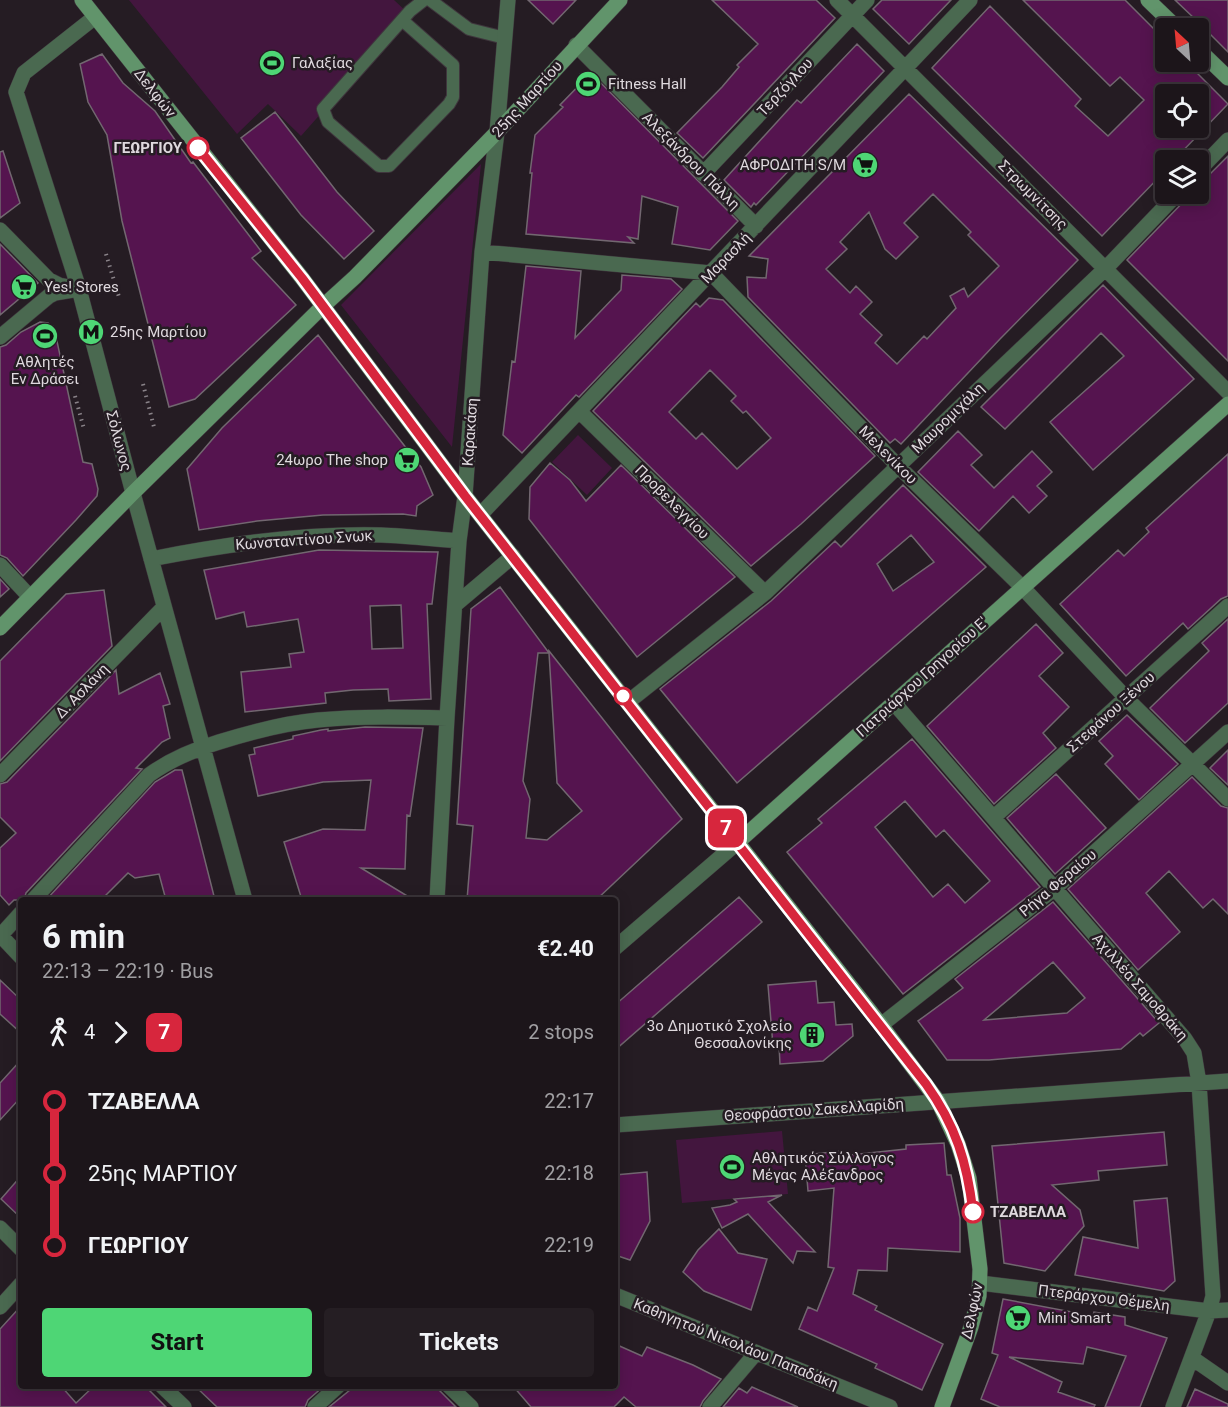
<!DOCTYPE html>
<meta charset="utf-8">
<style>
body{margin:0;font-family:Roboto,sans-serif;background:#251e23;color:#f1f3f6;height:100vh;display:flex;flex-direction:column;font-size:22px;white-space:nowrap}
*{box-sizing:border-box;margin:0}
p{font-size:20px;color:#a09fa2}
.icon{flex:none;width:33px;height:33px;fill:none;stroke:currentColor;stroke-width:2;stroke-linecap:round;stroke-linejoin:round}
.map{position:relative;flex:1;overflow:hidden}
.drawer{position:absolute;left:18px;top:897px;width:600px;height:492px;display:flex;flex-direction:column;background:#1c151a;border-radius:6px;box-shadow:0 3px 15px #0003,0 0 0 2px #3a3439}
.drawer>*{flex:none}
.badge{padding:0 12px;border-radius:9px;font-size:21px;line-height:39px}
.needle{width:39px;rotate:334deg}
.buttons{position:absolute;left:1155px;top:18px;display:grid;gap:12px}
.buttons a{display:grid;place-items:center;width:54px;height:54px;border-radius:6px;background:#1c151a;box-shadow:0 3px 15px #0003,0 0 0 2px #3a3439;font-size:30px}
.map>.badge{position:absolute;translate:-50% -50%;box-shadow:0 0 0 3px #fff}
.legs{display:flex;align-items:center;gap:9px;height:66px;padding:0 24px;font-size:20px}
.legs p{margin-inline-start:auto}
.head{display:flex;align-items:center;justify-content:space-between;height:102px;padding:0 24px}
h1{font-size:33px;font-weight:700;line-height:45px}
.cta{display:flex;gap:12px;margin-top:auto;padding:12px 24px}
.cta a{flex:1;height:69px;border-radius:6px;background:#4ed675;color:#111;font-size:24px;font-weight:700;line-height:69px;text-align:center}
.cta a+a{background:#251e23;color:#f1f3f6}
ul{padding:0 24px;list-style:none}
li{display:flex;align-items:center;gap:21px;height:72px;font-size:22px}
li i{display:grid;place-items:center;width:9px;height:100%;margin:0 8px;background:currentColor}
li i::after{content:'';width:15px;height:15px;margin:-8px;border:4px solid;border-radius:50%;background:#1c151a}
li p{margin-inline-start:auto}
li:first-child i{background:linear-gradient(#0000 50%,currentColor 0)}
li:last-child i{background:linear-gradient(currentColor 50%,#0000 0)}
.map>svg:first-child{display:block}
</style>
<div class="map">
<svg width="1228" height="1407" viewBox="0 0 1228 1407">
<rect width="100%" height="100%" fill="#251c23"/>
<path fill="#43163e" d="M129 0H394L409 14 301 136 268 104 237 134Z
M481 164 452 447 341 305Z
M578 435 612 468 587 495 552 462Z
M782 1131 788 1194 682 1203 676 1140Z"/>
<path fill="#55144f" stroke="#726770" stroke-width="1.5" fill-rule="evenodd" d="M528 0H576L553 24Z
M712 0H816L835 18 703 158 677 133 722 87 739 67 737 65 758 44Z
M882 0H951L909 44 873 9Z
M1023 0H1125L1166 41V62H1186L1228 104 1174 160H1166V170L1102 236 932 68 990 6 1081 99 1075 106 1108 136 1144 100 1120 77 1110 86ZM1166 94H1198V128H1166Z
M1175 0H1228V52L1196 20Z
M857 44 884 71 756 205 754 203 751 207 724 180 797 100 801 103Z
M102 54 123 83 155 111 191 163 193 162 261 251 252 258 296 305 195 399 169 407 122 221 107 135 88 102 80 64Z
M591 73 738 221 710 250 672 244 678 207 642 196 638 239 628 237 634 243 526 234 532 173H530L535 135 563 107 560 105Z
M909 94 1078 260 1000 339 901 444 895 439 890 443 748 297 747 277 766 278 768 259 749 256ZM933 194 971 232 968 235 999 266 968 297 964 288 950 296 956 308 927 339 924 336 897 364 875 343 882 335 860 314 872 302 856 286 850 293 826 269 847 249 840 242 869 212 885 249 896 259 918 237 904 223Z
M275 112 337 192 374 231 344 259 301 215 241 138Z
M3 151 20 203 0 218V152Z
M1228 156V361L1127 260 1191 194H1198V186Z
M0 244 38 283 0 315Z
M526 266 581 271 575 338 621 290 622 275 671 279 682 289 579 397 576 395 522 453 503 435 512 361 515 362Z
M1103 285 1194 379 1093 470 1050 422 1124 356 1101 333 1005 429 981 407Z
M709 298 723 300 875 456 801 524 751 566 593 411 696 303 700 307ZM710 370 736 396 731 401 743 413 746 411 771 438 737 469 702 433 696 439 669 412Z
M40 322 48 323 55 332 83 462 92 464 98 489 97 496 76 520 23 576 7 558 0 555V347L6 345 21 332Z
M318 335 421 467 433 495 417 506 416 516 403 514 323 515 257 521 199 530 187 469 222 428Z
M958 431 982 455 971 465 994 488 1032 451 1052 472 1037 486 1047 496 1029 513 1013 496 979 531 918 472Z
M1228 454V596L1221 599 1188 629 1183 623 1126 676 1060 604 1118 550 1124 556 1149 532 1146 528Z
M550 463 570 480 586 501 621 465 735 577 637 657 529 519 530 487Z
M903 485 986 567 737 783 660 689 771 601 835 541 841 547ZM911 535 934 562 893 591 877 564Z
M319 550 438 552 432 604H427L431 699 389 701 388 689 353 690 325 693 326 703 245 712 241 672 291 667 289 654 304 652 298 619 247 627 244 612 216 619 204 570ZM401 605 403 648 372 649 370 606Z
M0 579 9 589 0 597Z
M500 587 549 653V651L682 819 596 900H467L473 826 457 824 471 609ZM538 653H549L557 783 582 811 547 840 526 838 530 799 523 781Z
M104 590 112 646 0 761V661L66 594Z
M1228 619V703L1185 743 1150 708 1209 651 1202 643Z
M1036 624 1063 653 1039 676 1069 707 1043 733 1056 748 994 804 927 726Z
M116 670 119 694 160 673 170 704 163 706 170 738 162 742 136 768 142 769 26 893 24 900H14L9 905 0 895V848L16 833 0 817V784L7 782Z
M1127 715 1178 764 1139 800 1105 764 1113 756 1099 741Z
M365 727 423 728 410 816 407 815 405 869 361 868 414 900H302L284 842 323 829 365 830 371 780 323 782 258 796 249 755 255 754 254 748 293 739V736L321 730 328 729V731Z
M912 739 1040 887 903 994 787 852 822 823 818 819ZM905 801 936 837 944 830 990 881 965 903 948 884 933 897 875 827Z
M1228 750V785L1210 768Z
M175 770H182L215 900H166L159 874 135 878 128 873 101 900H46L155 782Z
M1056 774 1106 828 1055 874 1007 818Z
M1192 777 1221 806 1228 808V914L1213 899 1203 908 1169 871 1146 893 1180 932 1138 970 1068 889Z
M739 897 762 922 615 1050V1005Z
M1053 902 1159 1023 1143 1036 1140 1033 1121 1049 989 1060H947L918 1021 963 988 955 979ZM1053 962 1085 998 1067 1013 984 1020Z
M0 980 21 1000V1033L0 1014Z
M816 981 818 1003 834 1002 836 1025 852 1024 853 1036 823 1061 780 1064 779 1045 773 1046 768 985Z
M21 1060V1097L0 1120V1083Z
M1164 1132 1167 1165 1098 1171 1099 1180 1052 1185 1080 1210 1084 1226 1045 1271 1004 1263 992 1146Z
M944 1143 947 1175H951L960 1218V1252L888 1248 887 1271 858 1270 853 1294 877 1306 875 1310 943 1344 922 1390 875 1368 877 1364 799 1329 808 1307 817 1311 834 1268 828 1267 834 1188 808 1191 805 1155 841 1151V1156L906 1149V1145Z
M647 1172 650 1221 630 1260 615 1255V1175Z
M21 1176V1218L1 1199Z
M782 1195 768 1202 815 1252 797 1251 793 1263 748 1214 722 1228 712 1208 730 1205 737 1202 734 1199Z
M1167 1198 1175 1281 1164 1291 1075 1275 1083 1237 1138 1248 1134 1201Z
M719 1229 738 1253 767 1259 751 1310 704 1291 683 1272 698 1250Z
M1003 1299 1093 1316 1094 1312 1125 1317V1325L1167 1338 1140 1407H1105L1126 1356 1087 1347 1083 1364 1009 1357 1062 1382 1058 1392 1095 1405 1094 1407H1000L981 1399 998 1355 992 1353Z
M21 1306V1386H61L76 1403 94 1386H145L166 1407H0V1329Z
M615 1344 642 1356 647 1347 693 1365 721 1379 703 1401 700 1407H636L624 1397 614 1407H531L513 1386H615Z
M195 1386H324L308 1400 305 1407H217Z
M355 1386H435L456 1407H329Z
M752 1387 798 1407H723L739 1388 747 1393Z
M1195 1389 1228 1404V1407H1187Z"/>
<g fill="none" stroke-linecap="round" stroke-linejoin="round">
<g stroke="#3f363d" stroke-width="14">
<path id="lane" d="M430 0 469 29 505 38
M402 20 453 65V97L449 104 389 166H379L328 122 323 109 410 11 424 0"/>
</g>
<g stroke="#3f363d" stroke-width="16">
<path id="street" d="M837 0 1228 392
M95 17 24 73 16 92 79 289 133 493 245 900
M576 45 756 226
M1198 171 1228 140
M703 174 867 0
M0 230 49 280 59 285 79 289
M482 252 711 273 898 466 1023 588 1126 698 1228 799
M0 337 49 296 55 293 73 290
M579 411 765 593
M481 514 970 0
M151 559C226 544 304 533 381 535 407 536 433 539 459 541
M0 565 30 597
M455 605 513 556
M628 702 765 593 1106 268 1177 194
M894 703 1185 1039 1194 1053 1199 1083 1213 1296 1209 1311 1173 1407
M0 775 164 607
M994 817 1228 606
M33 900 149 775C171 759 193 750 219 742 251 732 285 723 318 720 361 716 404 717 447 718
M437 900 447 718 459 541 465 496 482 252 497 132 508 0
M0 935 21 957
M0 936 21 913
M615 948 738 842
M881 1025 1055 888 1228 732
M615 1125 1228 1081
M0 1228 21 1249
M980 1283 1209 1311 1228 1310
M615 1295 890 1407
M0 1307 21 1284
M1192 1358 1228 1383
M162 1386 184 1407
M449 1386 471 1407
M315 1407 338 1386
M710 1407 756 1353"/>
</g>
<g stroke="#3f363d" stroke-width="16">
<path id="secondary" d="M82 0 302 278 465 496 881 1025 938 1101 958 1144 969 1178 980 1269 979 1296 971 1327 942 1407
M1148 0 1177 28
M1198 49 1228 78
M0 628 133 493 322 307 355 277 497 132 620 0
M738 842 1228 404"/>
</g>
<path stroke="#898288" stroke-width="4" stroke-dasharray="1.5 4.5" stroke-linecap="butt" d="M106 254 119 297
M143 384 154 427
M75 396 84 429"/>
<use href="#lane" stroke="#4a6950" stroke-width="12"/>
<use href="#street" stroke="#4a6950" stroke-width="15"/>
<use href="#secondary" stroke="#61946b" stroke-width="15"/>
</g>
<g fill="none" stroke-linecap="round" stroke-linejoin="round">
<g stroke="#fff" stroke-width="14">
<path id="line-1" d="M198 148 302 278 465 496 926 1084C956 1126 967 1162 973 1212"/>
</g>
<use href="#line-1" stroke="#d7263d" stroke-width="9"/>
</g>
<defs>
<g id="stadium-disc" transform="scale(1.35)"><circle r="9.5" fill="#4ed675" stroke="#251c23"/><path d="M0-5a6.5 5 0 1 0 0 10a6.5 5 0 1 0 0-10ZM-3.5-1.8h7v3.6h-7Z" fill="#111"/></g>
<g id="supermarket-disc" transform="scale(1.35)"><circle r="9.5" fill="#4ed675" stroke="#251c23"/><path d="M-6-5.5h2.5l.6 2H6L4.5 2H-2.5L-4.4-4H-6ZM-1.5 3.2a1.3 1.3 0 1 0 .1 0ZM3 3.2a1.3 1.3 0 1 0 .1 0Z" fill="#111"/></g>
<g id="metro-disc" transform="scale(1.35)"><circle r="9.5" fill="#4ed675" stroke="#251c23"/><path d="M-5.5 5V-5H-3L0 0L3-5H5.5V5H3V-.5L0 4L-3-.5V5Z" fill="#111"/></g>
<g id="building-disc" transform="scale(1.35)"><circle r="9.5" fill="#4ed675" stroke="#251c23"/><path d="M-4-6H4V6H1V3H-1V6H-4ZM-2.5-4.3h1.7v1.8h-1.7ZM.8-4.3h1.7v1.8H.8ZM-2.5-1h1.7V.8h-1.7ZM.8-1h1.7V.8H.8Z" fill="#111"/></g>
</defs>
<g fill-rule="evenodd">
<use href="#stadium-disc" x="272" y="63"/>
<use href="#stadium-disc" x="588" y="84"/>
<use href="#supermarket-disc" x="865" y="165"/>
<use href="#supermarket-disc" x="24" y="287"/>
<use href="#metro-disc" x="91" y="332"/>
<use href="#stadium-disc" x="45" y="336"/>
<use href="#supermarket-disc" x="407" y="460"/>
<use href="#building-disc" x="812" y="1035"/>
<use href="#stadium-disc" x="732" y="1167"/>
<use href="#supermarket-disc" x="1018" y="1318"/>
</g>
<g fill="#fff" stroke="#d7263d" stroke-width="3">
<circle cx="198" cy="148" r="10"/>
<circle cx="623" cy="696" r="8"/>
<circle cx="973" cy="1212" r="10"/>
</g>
<g text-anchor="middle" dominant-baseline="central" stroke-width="5" stroke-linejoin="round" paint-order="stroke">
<g font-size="15" fill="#dfd9de" stroke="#251c23" text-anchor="start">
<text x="292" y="63">Γαλαξίας</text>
<text x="608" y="84">Fitness Hall</text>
<text x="846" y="165" text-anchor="end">ΑΦΡΟΔΙΤΗ S/M</text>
<text x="44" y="287">Yes! Stores</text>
<text x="110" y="332">25ης Μαρτίου</text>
<text x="45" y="362" text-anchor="middle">Αθλητές<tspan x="45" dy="17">Εν Δράσει</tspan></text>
<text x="388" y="460" text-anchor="end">24ωρο The shop</text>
<text x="792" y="1026" text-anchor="end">3ο Δημοτικό Σχολείο<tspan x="792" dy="17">Θεσσαλονίκης</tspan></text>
<text x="752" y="1158">Αθλητικός Σύλλογος<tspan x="752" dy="17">Μέγας Αλέξανδρος</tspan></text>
<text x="1038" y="1318">Mini Smart</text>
</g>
<g font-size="15" fill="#dfd9de" stroke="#251c23">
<text transform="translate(785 87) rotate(-47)">Τερζόγλου</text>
<text transform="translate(155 93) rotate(52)">Δελφών</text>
<text transform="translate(527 99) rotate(-48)">25ης Μαρτίου</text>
<text transform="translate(691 161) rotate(45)">Αλεξάνδρου Πάλλη</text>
<text transform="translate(1033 195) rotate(45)">Στρωμνίτσης</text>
<text transform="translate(726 258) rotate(-46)">Μαρασλή</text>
<text transform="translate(948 418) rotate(-44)">Μαυρομιχάλη</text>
<text transform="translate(470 432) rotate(-86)">Καρακάση</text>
<text transform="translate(119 441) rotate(75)">Σόλωνος</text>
<text transform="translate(888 455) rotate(45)">Μελενίκου</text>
<text transform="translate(672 502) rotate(45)">Προβελεγγίου</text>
<text transform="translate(304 540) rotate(-4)">Κωνσταντίνου Σνωκ</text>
<text transform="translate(922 677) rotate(-42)">Πατριάρχου Γρηγορίου Ε'</text>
<text transform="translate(82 691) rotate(-46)">Δ. Ασλάνη</text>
<text transform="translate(1111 712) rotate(-42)">Στεφάνου Ξένου</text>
<text transform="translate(1058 883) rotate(-40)">Ρήγα Φεραίου</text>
<text transform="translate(1140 987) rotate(49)">Αχιλλέα Σαμοθράκη</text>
<text transform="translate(814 1110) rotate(-4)">Θεοφράστου Σακελλαρίδη</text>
<text transform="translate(1104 1298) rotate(7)">Πτεράρχου Θέμελη</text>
<text transform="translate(972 1311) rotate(-78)">Δελφών</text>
<text transform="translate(736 1344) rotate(22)">Καθηγητού Νικολάου Παπαδάκη</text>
</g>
<g font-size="15" font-weight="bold" fill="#dfd9de" stroke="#251c23" text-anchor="end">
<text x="182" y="148">ΓΕΩΡΓΙΟΥ</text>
<text x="990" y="1212" text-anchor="start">ΤΖΑΒΕΛΛΑ</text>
</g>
</g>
</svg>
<div class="buttons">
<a><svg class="needle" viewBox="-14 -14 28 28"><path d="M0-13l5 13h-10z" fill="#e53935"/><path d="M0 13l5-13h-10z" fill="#a09fa2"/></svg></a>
<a><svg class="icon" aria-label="locate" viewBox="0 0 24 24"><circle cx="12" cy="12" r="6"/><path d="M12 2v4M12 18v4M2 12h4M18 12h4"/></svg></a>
<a><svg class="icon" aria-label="layers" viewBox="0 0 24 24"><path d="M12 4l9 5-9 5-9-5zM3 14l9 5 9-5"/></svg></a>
</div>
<b class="badge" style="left:726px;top:828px;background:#d7263d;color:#fff">7</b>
<section class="drawer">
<div class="head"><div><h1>6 min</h1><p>22:13 – 22:19 · Bus</p></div><b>€2.40</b></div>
<div class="legs"><svg class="icon" aria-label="walk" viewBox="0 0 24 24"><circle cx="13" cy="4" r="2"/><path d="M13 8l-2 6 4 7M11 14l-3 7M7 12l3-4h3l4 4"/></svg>4<svg class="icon" aria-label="forward" viewBox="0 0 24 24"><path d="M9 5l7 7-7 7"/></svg><b class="badge" style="background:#d7263d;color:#fff">7</b><p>2 stops</p></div>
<ul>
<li><i style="color:#d7263d"></i><b>ΤΖΑΒΕΛΛΑ</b><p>22:17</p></li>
<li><i style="color:#d7263d"></i><span>25ης ΜΑΡΤΙΟΥ</span><p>22:18</p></li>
<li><i style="color:#d7263d"></i><b>ΓΕΩΡΓΙΟΥ</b><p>22:19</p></li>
</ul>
<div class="cta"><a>Start</a><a>Tickets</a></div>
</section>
</div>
